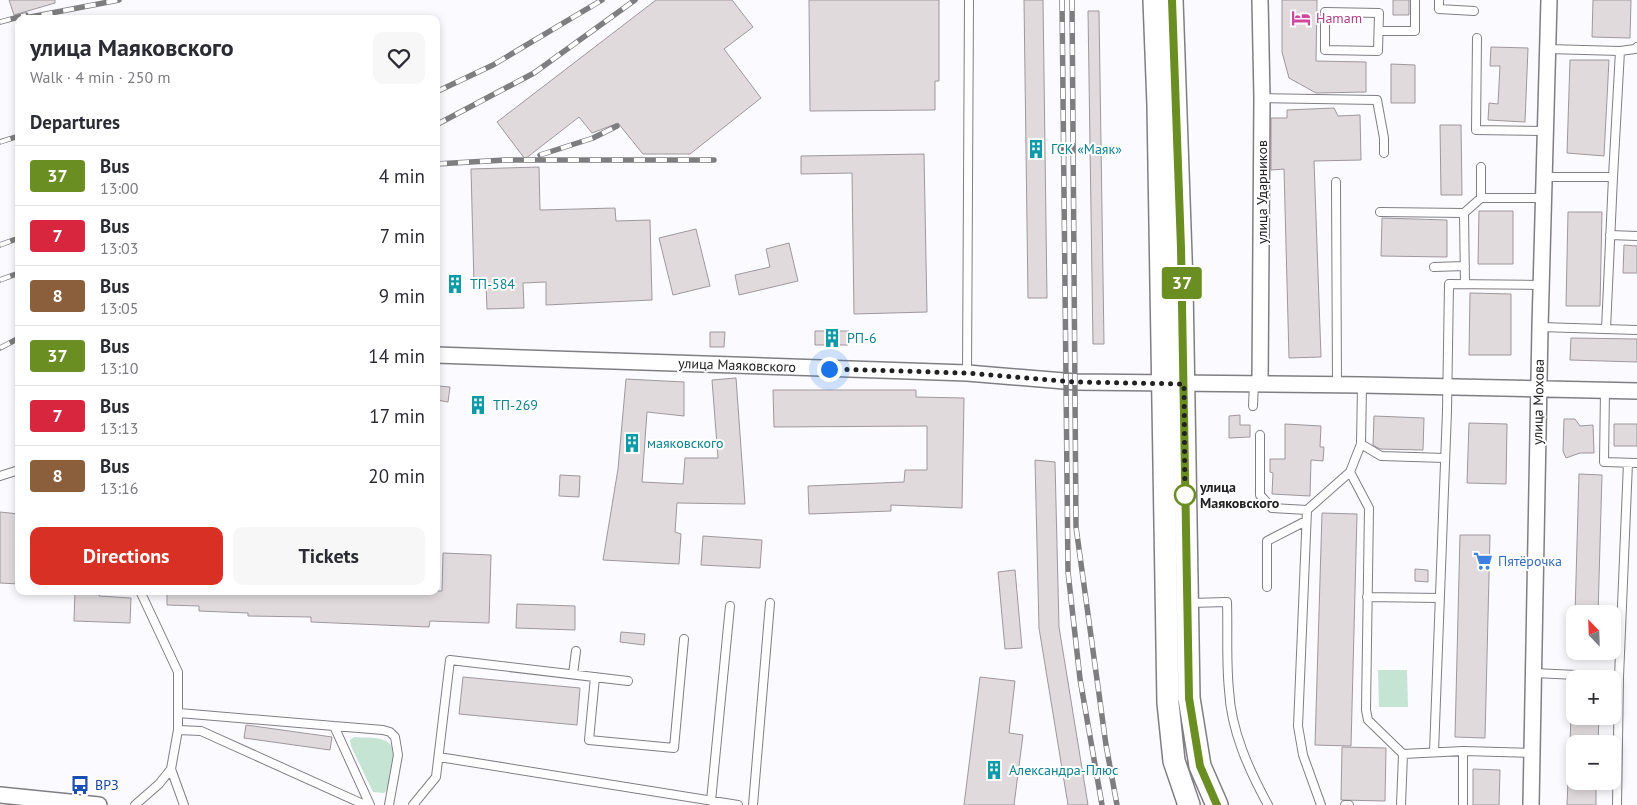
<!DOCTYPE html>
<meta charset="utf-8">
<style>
body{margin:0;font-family:"PT Sans",sans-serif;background:#f7f7f7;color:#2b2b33;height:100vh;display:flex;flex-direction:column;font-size:19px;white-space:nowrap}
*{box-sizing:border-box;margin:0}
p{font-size:16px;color:#7c7c81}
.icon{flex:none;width:28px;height:28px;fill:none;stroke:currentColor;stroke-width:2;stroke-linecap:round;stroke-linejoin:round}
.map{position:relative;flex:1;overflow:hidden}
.drawer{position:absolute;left:15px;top:15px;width:425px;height:580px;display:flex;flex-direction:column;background:#fff;border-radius:10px;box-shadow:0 2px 8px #0003}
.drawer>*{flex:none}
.badge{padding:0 10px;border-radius:4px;font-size:18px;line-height:32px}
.needle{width:32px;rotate:337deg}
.buttons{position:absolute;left:1566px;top:605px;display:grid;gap:10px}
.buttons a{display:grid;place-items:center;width:55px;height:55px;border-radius:10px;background:#fff;box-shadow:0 2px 8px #0003;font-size:25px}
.you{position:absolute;width:25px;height:25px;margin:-12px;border:4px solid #fff;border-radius:50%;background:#1a73e8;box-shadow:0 0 0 8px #1a73e833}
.map>.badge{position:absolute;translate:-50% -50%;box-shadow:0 0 0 2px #fff}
h2{padding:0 15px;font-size:19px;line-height:45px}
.round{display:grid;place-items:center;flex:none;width:52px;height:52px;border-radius:10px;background:#f7f7f7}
.overview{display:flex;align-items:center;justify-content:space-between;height:85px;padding:0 15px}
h1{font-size:24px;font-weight:600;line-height:38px}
.button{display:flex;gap:10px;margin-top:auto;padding:10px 15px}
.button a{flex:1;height:58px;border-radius:10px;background:#d93025;color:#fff;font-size:20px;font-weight:600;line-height:58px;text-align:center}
.button a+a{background:#f7f7f7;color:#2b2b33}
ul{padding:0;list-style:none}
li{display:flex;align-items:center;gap:15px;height:60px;padding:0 15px;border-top:1px solid #e1e1e2}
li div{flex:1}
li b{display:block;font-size:19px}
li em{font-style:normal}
li .badge{min-width:55px;font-weight:700;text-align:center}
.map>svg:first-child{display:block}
</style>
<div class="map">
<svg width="1637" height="805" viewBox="0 0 1637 805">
<rect width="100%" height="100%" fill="#fbfaff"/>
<path fill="#c6e4d4" d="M1378 670H1407L1408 707H1379Z
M354 737C363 738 381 736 389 743 398 750 393 788 384 793L373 792 351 746 350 740Z"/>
<path fill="#e0dadd" stroke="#9e989c" d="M9 0H55V3L14 15Z
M656 0H732L753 27 724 49 761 98 690 154H643L618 123 592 133 579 117 525 159 497 122Z
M809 0H939V81H935V110L810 111Z
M1024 0H1043L1047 298H1028Z
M1282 0H1317L1316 61 1366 62V92L1316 93 1289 78 1282 52Z
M1393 0H1409V15H1393Z
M1593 0H1631L1630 38 1592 37Z
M1088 11H1099L1104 344H1093Z
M1491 47 1528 48 1525 122 1488 120 1489 103 1498 104 1500 66H1490Z
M1570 60H1609L1604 156 1567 153Z
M1391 64 1415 65V103H1391Z
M1334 108 1338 116 1360 115 1361 160 1314 161 1321 357 1289 358 1284 169 1271 170V118H1287V110Z
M1440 125H1461L1462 195H1441Z
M924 154 927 312 854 314 852 173 801 174V156Z
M539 167 540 210 615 208 616 221 650 220 652 300 546 305V282L523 283 524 308 487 309 486 284H474L471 169Z
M1479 211H1513V264H1478Z
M1568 212H1602L1600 306H1566Z
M1382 218 1447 220V257L1381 256Z
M696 229 710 286 673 295 659 238Z
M789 243 798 281 739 295 735 275 770 267 766 249Z
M1624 245 1637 246V273H1623Z
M1470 293 1511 294V355H1469Z
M815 331H849L848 345H815Z
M710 332H725L724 347H710Z
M1571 338 1637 339V362L1570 360Z
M736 378 745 504 677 503 675 532 681 534 679 564 603 560 618 469 626 379 684 382V416L647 412 642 482 683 484 685 458H718L712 380Z
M439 386 450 387 448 402 437 400Z
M773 390H916V397L964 398 962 508 891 505V511L809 514 808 486 904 482 905 470H927V426L774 427Z
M1240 415V425H1250V437L1229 438V416Z
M1374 416 1424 418 1423 450 1380 449 1373 445Z
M1564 419H1575L1580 426 1593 425 1594 453H1580L1566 458 1563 451Z
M1469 423 1507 424 1506 484 1467 483Z
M1285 424 1321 426 1320 447H1324L1323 461 1311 460 1310 496 1272 494 1273 473 1270 472V459H1285Z
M1614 424H1637V446H1614Z
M1035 460 1055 462 1059 627 1088 805H1068L1039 628Z
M1579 474 1602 475 1598 614H1575Z
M560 475 580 476 579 497 559 496Z
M0 512 19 514V584L0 583Z
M1322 513 1357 514 1351 746 1315 745Z
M1460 535H1490L1485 738 1455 737Z
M703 536 762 540 760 568 701 565Z
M443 553 491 555 489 623 430 621 429 627 311 622V617L248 616V613L199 611V606L167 605V591H442Z
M1415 569 1428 570V582L1415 581Z
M1015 570 1022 648 1005 649 998 572Z
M75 591H100L99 596 131 598 130 623 74 621Z
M517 604 575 606V630L516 628Z
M621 632 645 634 644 645 620 642Z
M463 677 580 688 577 725 459 714Z
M980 677 1015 681 1009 733 1023 735 1014 805H964Z
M1571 716H1599L1598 744H1570Z
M246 725 332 737 330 750 244 738Z
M1342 747 1386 748 1385 801 1341 800Z
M1473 769 1500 770 1499 805H1473Z
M1568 781H1596V805H1567Z"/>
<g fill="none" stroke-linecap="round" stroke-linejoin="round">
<g stroke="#807e83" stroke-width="10">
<path id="lane" d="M1439 0V9L1474 11
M1325 12 1379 13 1378 51 1325 50Z
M1379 31H1415V0
M1477 38 1476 130 1545 131
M1620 51 1635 49 1637 47
M1262 98 1377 100 1384 138V153
M1544 177H1613L1620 51 1548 49
M1336 182 1337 384
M1481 198V167
M1380 212 1464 213
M1610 235 1637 236
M1434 267 1465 266
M1465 284 1464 213 1481 198H1543
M1540 327 1637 330
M1606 329 1613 177
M967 373 969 0
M1362 385 1361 444 1350 472 1369 508 1366 710 1368 720 1403 754 1463 751 1532 753
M1605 390 1604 462 1637 463
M1253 406 1254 383
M1260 435V495L1272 508 1307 510
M1361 444 1381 456 1445 458
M0 476 19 470
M1267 587V541L1306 521
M140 591 178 672V730L171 769 184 805
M1367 597 1440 598
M1190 603 1227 602C1228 631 1226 661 1229 690 1231 731 1249 770 1268 805
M1534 673 1619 677
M573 674 576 651
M595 677 589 740 674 748 684 639
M179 713 334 726 370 805
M334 726 383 730 390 732 395 737 398 755 389 805
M178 730 201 731 365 805
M1463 751V805
M1434 752 1447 411 1449 284 1541 285
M439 757 738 805
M711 801 730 606
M135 805 159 784 171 769
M413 805 436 777 450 660 628 681
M753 805 770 603
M1321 805 1303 755 1298 726 1307 510 1350 472
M1345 805H1349
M1401 805 1403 754
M1617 805 1619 677 1628 463"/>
</g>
<g stroke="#807e83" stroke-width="18">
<path id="street" d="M436 355 967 373 1076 382 1362 385 1637 391
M1260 383 1262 98 1260 0
M0 795 99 805
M1531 805 1540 327 1549 0"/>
</g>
<g stroke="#807e83" stroke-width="24">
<path id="secondary" d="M1154 0 1158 105 1168 703 1174 761 1189 805
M1172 0 1182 285 1189 698 1200 766 1217 805"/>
</g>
<use href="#lane" stroke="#fff" stroke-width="8"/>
<use href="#street" stroke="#fff" stroke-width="15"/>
<use href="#secondary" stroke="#fff" stroke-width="21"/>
<g stroke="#7e7d80" stroke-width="5.5">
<path id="rail" d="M1062 0 1068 572 1080 679 1102 805
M1072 0 1076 527 1106 745 1117 805
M20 19 119 0
M0 22 26 15
M436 92 493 65 602 0
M436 125 534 73 635 0
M0 142 19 136
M540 155 593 138 617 126
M436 164 505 160H714
M0 245 19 238
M0 280 19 273
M0 348 19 338"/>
</g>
<use href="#rail" stroke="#fff" stroke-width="4" stroke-dasharray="11" stroke-linecap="butt"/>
</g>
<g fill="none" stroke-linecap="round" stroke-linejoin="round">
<g stroke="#fff" stroke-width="11">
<path id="line" d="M1172 0 1181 248 1189 698 1200 766 1217 805"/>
</g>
<use href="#line" stroke="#6b8e23" stroke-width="8"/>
<path stroke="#212022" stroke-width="5" stroke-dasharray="0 9" d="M829 369 967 373 1076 382 1184 384 1185 500V495"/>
</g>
<defs>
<g id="hotel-bare" transform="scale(1.5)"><path d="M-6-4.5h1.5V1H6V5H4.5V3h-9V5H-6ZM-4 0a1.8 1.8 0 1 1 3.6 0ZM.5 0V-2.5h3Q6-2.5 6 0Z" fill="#d1479c" stroke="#fff" stroke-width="2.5" paint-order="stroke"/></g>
<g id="building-bare" transform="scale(1.5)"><path d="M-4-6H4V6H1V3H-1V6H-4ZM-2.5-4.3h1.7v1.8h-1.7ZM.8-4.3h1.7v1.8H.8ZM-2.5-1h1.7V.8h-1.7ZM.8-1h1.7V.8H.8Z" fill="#0f9aa8" stroke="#fff" stroke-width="2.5" paint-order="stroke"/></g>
<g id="supermarket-bare" transform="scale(1.5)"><path d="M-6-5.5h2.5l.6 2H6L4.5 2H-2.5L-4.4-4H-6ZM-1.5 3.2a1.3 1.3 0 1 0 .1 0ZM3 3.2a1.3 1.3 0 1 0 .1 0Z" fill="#3f7fe0" stroke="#fff" stroke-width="2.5" paint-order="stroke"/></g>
<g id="bus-bare" transform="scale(1.5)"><path d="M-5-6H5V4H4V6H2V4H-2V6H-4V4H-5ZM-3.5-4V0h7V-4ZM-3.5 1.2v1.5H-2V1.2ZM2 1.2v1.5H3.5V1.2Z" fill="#1a4fb4" stroke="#fff" stroke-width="2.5" paint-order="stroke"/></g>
</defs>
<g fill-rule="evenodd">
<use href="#hotel-bare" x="1301" y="18"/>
<use href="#building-bare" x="1036" y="149"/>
<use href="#building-bare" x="455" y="284"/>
<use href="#building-bare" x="832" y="338"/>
<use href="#building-bare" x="478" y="405"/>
<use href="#building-bare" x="632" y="443"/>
<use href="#supermarket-bare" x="1483" y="561"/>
<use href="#building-bare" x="994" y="770"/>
<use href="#bus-bare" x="80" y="785"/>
</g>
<circle fill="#fff" stroke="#6b8e23" stroke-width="2.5" cx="1185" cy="495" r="10"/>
<g text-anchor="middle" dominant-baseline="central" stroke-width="4" stroke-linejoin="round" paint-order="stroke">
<g font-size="14" fill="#b23c85" stroke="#fff" text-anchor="start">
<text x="1316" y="18">Hamam</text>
</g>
<g font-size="14" fill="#0d838f" stroke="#fff" text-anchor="start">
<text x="1051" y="149">ГСК «Маяк»</text>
<text x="470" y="284">ТП-584</text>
<text x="847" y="338">РП-6</text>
<text x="493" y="405">ТП-269</text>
<text x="647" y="443">маяковского</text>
<text x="1009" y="770">Александра-Плюс</text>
</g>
<g font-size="14" fill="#212022" stroke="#fff">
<text transform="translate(1262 192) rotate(-90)">улица Ударников</text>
<text transform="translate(737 365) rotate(2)">улица Маяковского</text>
<text transform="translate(1538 402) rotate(-89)">улица Мохова</text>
</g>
<g font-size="14" font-weight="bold" fill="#212022" stroke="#fff" text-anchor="start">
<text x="1200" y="487">улица<tspan x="1200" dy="16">Маяковского</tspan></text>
</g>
<g font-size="14" fill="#366cbe" stroke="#fff" text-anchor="start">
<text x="1498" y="561">Пятёрочка</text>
</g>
<g font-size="14" fill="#164399" stroke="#fff" text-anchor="start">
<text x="95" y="785">ВРЗ</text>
</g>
</g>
</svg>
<div class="buttons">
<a><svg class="needle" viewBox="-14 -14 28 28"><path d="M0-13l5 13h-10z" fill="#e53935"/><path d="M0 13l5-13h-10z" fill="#7c7c81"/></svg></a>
<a>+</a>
<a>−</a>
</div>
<div class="you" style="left:829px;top:369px"></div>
<b class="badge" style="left:1182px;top:283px;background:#6b8e23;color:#fff">37</b>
<section class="drawer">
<div class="overview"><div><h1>улица Маяковского</h1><p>Walk · 4 min · 250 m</p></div><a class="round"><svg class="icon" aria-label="heart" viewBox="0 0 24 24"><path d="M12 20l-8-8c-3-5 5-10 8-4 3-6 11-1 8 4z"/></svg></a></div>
<h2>Departures</h2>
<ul>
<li><span class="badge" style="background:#6b8e23;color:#fff">37</span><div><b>Bus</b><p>13:00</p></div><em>4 min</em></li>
<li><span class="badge" style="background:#d7263d;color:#fff">7</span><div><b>Bus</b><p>13:03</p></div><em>7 min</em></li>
<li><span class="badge" style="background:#8b5e3c;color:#fff">8</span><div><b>Bus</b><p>13:05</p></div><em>9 min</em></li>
<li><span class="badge" style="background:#6b8e23;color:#fff">37</span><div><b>Bus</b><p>13:10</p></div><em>14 min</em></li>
<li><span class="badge" style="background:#d7263d;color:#fff">7</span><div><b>Bus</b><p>13:13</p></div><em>17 min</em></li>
<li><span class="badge" style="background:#8b5e3c;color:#fff">8</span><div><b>Bus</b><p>13:16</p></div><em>20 min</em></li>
</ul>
<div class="button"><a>Directions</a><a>Tickets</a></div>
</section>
</div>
